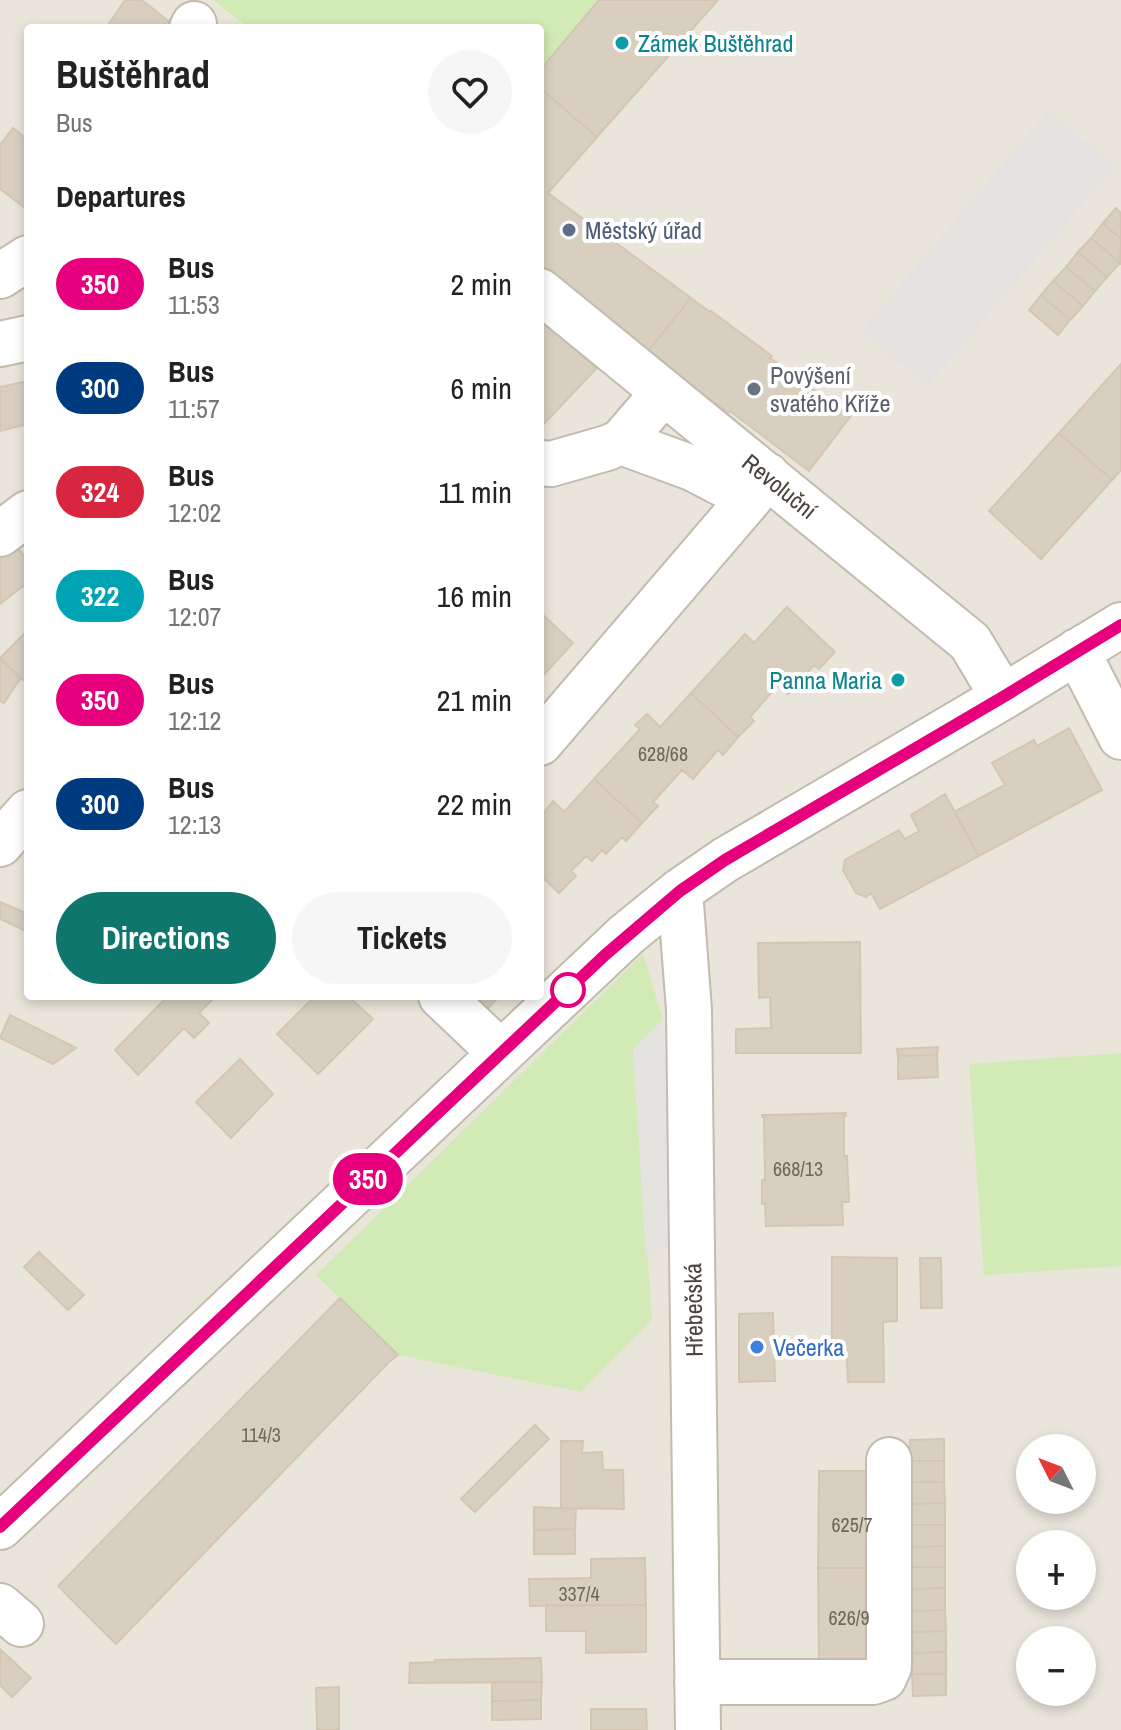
<!DOCTYPE html>
<meta charset="utf-8">
<style>
body{margin:0;font-family:"Archivo Narrow",sans-serif;background:#f6f6f6;color:#222;height:100vh;display:flex;flex-direction:column;font-size:30px;white-space:nowrap}
*{box-sizing:border-box;margin:0}
p{font-size:26px;color:#767676}
.icon{flex:none;width:44px;height:44px;fill:none;stroke:currentColor;stroke-width:2;stroke-linecap:round;stroke-linejoin:round}
.map{position:relative;flex:1;overflow:hidden}
.sheet{position:absolute;left:24px;top:24px;width:520px;height:976px;display:flex;flex-direction:column;background:#fff;border-radius:8px;box-shadow:0 4px 12px #0003}
.sheet>*{flex:none}
.badge{padding:0 16px;border-radius:26px;font-size:28px;line-height:52px}
.needle{width:52px;rotate:312deg}
.tools{position:absolute;left:1016px;top:1434px;display:grid;gap:16px}
.tools a{display:grid;place-items:center;width:80px;height:80px;border-radius:50%;background:#fff;box-shadow:0 4px 12px #0003;font-size:40px}
.map>.badge{position:absolute;translate:-50% -50%;box-shadow:0 0 0 4px #fff}
h2{padding:0 32px;font-size:30px;line-height:72px}
.round{display:grid;place-items:center;flex:none;width:84px;height:84px;border-radius:42px;background:#f6f6f6}
.overview{display:flex;align-items:center;justify-content:space-between;height:136px;padding:0 32px}
h1{font-size:38px;font-weight:700;line-height:60px}
.action{display:flex;gap:16px;margin-top:auto;padding:16px 32px}
.action a{flex:1;height:92px;border-radius:48px;background:#0f766e;color:#fff;font-size:32px;font-weight:700;line-height:92px;text-align:center}
.action a+a{background:#f6f6f6;color:#222}
ul{padding:0;list-style:none}
li{display:flex;align-items:center;gap:24px;height:104px;padding:0 32px}
li div{flex:1}
li b{display:block;font-size:30px}
li em{font-style:normal}
li .badge{min-width:88px;font-weight:700;text-align:center}
.map>svg:first-child{display:block}
</style>
<div class="map">
<svg width="1121" height="1730" viewBox="0 0 1121 1730">
<rect width="100%" height="100%" fill="#f6f3ec"/>
<path fill="#eae5da" fill-rule="evenodd" d="M0 0H213L246 28H28V996H540V70L601 0H1121V1730H0ZM1030 1448H1082V1500H1030ZM1030 1544H1082V1596H1030ZM1030 1640H1082V1692H1030Z"/>
<path fill="#d2eab5" d="M213 0H599L540 70V28H247Z
M643 954 663 1020 633 1050 652 1320 581 1392 398 1355 316 1275Z
M1121 1053V1266L984 1275 969 1064Z"/>
<path fill="#e5e3e0" d="M1048 110 1115 166 927 387 861 331Z
M663 1020 675 1241 646 1258 633 1050Z"/>
<path fill="#d8cfc1" stroke="#d3c7b4" stroke-width="2" d="M125 0H142L177 28H106Z
M599 0H718L597 137 540 88V70Z
M540 88 597 137 548 193 691 298 649 350 540 268Z
M13 128 28 140V210L0 189V145Z
M1116 208 1121 213V239L1103 223Z
M1103 223 1121 239 1120 263 1091 238Z
M1091 238 1120 263 1107 277 1078 252Z
M1078 252 1107 277 1095 291 1066 267Z
M1066 267 1095 291 1083 306 1053 281Z
M1053 281 1083 306 1070 320 1041 295Z
M1041 295 1070 320 1058 335 1029 310Z
M691 298 710 312 711 311 772 356 770 358 850 417 809 471 730 411 728 413 668 368 669 366 649 350Z
M540 318 565 338 596 369 540 428Z
M1121 364V470L1112 480 1059 433Z
M28 381V424L0 431V387Z
M1059 433 1112 480 1041 559 989 511Z
M12 542 28 560V591L23 586 0 604V553Z
M787 607 835 652 819 669 814 665 788 694 778 685 750 717 754 721 738 737 691 693 745 634 754 643Z
M540 612 573 643 540 679Z
M28 630V675L23 680 0 658Z
M0 658 21 678 4 703 0 701Z
M691 693 738 737 723 755 718 750 693 779 682 770 653 802 658 806 642 823 594 779 640 729 635 725 647 714 660 727Z
M1069 728 1102 790 979 856 954 812 1005 785 992 763 1034 740 1037 746Z
M594 779 642 823 626 841 622 837 606 854 602 850 592 861 586 856 571 871 576 876 559 893 540 875V818L553 801 564 812Z
M945 794 979 856 880 909 871 893 866 897 856 893 843 870 845 860 899 830 905 839 919 831 911 815Z
M0 902 28 914V932L0 919Z
M860 942 861 1053H736V1029L771 1028 770 997 759 998 758 943Z
M168 996H216L199 1013 209 1023 194 1038 184 1028 138 1075 115 1050Z
M315 996H348L373 1019 318 1074 277 1034Z
M474 996H500L487 1009Z
M10 1015 76 1048 53 1064 0 1038Z
M938 1047 937 1055 898 1056 897 1049Z
M937 1055 938 1077 898 1079V1056Z
M240 1059 273 1094 231 1138 196 1102Z
M846 1113V1116H844V1156H847L849 1202H842L843 1225 766 1226 765 1203 762 1204V1180H765L764 1117H762V1115Z
M39 1252 84 1295 68 1310 24 1267Z
M832 1257 897 1258V1321L883 1322 884 1382H848L846 1344H832Z
M920 1258H941L942 1308H921Z
M340 1298 398 1355 389 1362 116 1644 58 1586Z
M773 1313 775 1381 739 1382V1314Z
M535 1425 549 1439 475 1512 461 1499Z
M944 1439V1461H910V1440Z
M561 1441H583L582 1453 602 1452 603 1470H623L624 1509 561 1508Z
M910 1461H944V1482H910Z
M819 1471H879L878 1568H818Z
M910 1482H944L945 1503 911 1504Z
M945 1503V1525H911V1504Z
M534 1507 576 1509 575 1529 534 1530Z
M911 1525H945V1546L911 1547Z
M575 1529V1554H534V1530Z
M945 1546V1567H911V1547Z
M645 1558 646 1605 530 1606 529 1579 591 1578V1559Z
M911 1567H945V1588L912 1589Z
M818 1568H878L879 1666H819Z
M945 1588V1610L912 1611V1589Z
M546 1605H646V1652L586 1653V1631H546Z
M945 1610 946 1631 912 1632V1611Z
M946 1631V1652L913 1653 912 1632Z
M0 1649 31 1678 12 1697 0 1685Z
M946 1652V1674H912L913 1653Z
M541 1658 542 1682 409 1683 410 1663 436 1662 435 1660Z
M912 1674H946V1695L913 1696Z
M492 1682H542L541 1700 492 1701Z
M339 1687V1730H317L316 1688Z
M541 1700V1719L492 1720V1701Z
M591 1709H646L647 1730H591Z"/>
<g fill="none" stroke-linecap="round" stroke-linejoin="round">
<g stroke="#c2bbae" stroke-width="48">
<path id="minor" d="M192 28 194 24
M0 276 28 258
M540 291 970 642 1003 697
M0 344 28 338
M621 442 692 468 750 498
M540 463 551 464 607 448 621 442 664 392
M0 534 28 513
M1077 651 1121 737
M540 743 750 498 767 475
M0 844 28 812
M680 891 689 1010 698 1730
M441 996 501 1053
M0 1527 626 935 680 891 725 860 1003 697 1121 625
M0 1606 21 1624
M697 1682H873L884 1678 889 1667V1460"/>
</g>
<use href="#minor" stroke="#fff" stroke-width="44"/>
</g>
<g fill="none" stroke-linecap="round" stroke-linejoin="round">
<g stroke="#fff" stroke-width="18">
<path id="line" d="M0 1527 605 955 680 891 725 860 1003 697 1121 625"/>
</g>
<use href="#line" stroke="#e6007e" stroke-width="12"/>
</g>
<g fill="#0f9aa8" stroke="#fff" stroke-width="3">
<circle cx="622" cy="43" r="8"/>
<circle cx="898" cy="680" r="8"/>
</g>
<circle fill="#5c6f8a" stroke="#fff" stroke-width="3" cx="569" cy="230" r="8"/>
<circle fill="#6b7280" stroke="#fff" stroke-width="3" cx="754" cy="389" r="8"/>
<circle fill="#fff" stroke="#e6007e" stroke-width="4" cx="568" cy="990" r="16"/>
<circle fill="#3f7fe0" stroke="#fff" stroke-width="3" cx="757" cy="1347" r="8"/>
<g text-anchor="middle" dominant-baseline="central" stroke-width="8" stroke-linejoin="round" paint-order="stroke">
<g font-size="20" fill="#6e675b">
<text x="663" y="753">628/68</text>
<text x="798" y="1168">668/13</text>
<text x="261" y="1434">114/3</text>
<text x="852" y="1524">625/7</text>
<text x="579" y="1593">337/4</text>
<text x="849" y="1617">626/9</text>
</g>
<g font-size="24" fill="#0d838f" stroke="#fff" text-anchor="start">
<text x="638" y="43">Zámek Buštěhrad</text>
<text x="882" y="680" text-anchor="end">Panna Maria</text>
</g>
<g font-size="24" fill="#4e5e75" stroke="#fff" text-anchor="start">
<text x="585" y="230">Městský úřad</text>
</g>
<g font-size="24" fill="#5b616d" stroke="#fff" text-anchor="start">
<text x="770" y="375">Povýšení<tspan x="770" dy="28">svatého Kříže</tspan></text>
</g>
<g font-size="24" fill="#4b4439" stroke="#fff">
<text transform="translate(780 486) rotate(39)">Revoluční</text>
<text transform="translate(693 1310) rotate(-91)">Hřebečská</text>
</g>
<g font-size="24" fill="#366cbe" stroke="#fff" text-anchor="start">
<text x="773" y="1347">Večerka</text>
</g>
</g>
</svg>
<div class="tools">
<a><svg class="needle" viewBox="-14 -14 28 28"><path d="M0-13l5 13h-10z" fill="#e53935"/><path d="M0 13l5-13h-10z" fill="#767676"/></svg></a>
<a>+</a>
<a>−</a>
</div>
<b class="badge" style="left:368px;top:1179px;background:#e6007e;color:#fff">350</b>
<section class="sheet">
<div class="overview"><div><h1>Buštěhrad</h1><p>Bus</p></div><a class="round"><svg class="icon" aria-label="heart" viewBox="0 0 24 24"><path d="M12 20l-8-8c-3-5 5-10 8-4 3-6 11-1 8 4z"/></svg></a></div>
<h2>Departures</h2>
<ul>
<li><span class="badge" style="background:#e6007e;color:#fff">350</span><div><b>Bus</b><p>11:53</p></div><em>2 min</em></li>
<li><span class="badge" style="background:#003b80;color:#fff">300</span><div><b>Bus</b><p>11:57</p></div><em>6 min</em></li>
<li><span class="badge" style="background:#d7263d;color:#fff">324</span><div><b>Bus</b><p>12:02</p></div><em>11 min</em></li>
<li><span class="badge" style="background:#00a3b4;color:#fff">322</span><div><b>Bus</b><p>12:07</p></div><em>16 min</em></li>
<li><span class="badge" style="background:#e6007e;color:#fff">350</span><div><b>Bus</b><p>12:12</p></div><em>21 min</em></li>
<li><span class="badge" style="background:#003b80;color:#fff">300</span><div><b>Bus</b><p>12:13</p></div><em>22 min</em></li>
</ul>
<div class="action"><a>Directions</a><a>Tickets</a></div>
</section>
</div>
